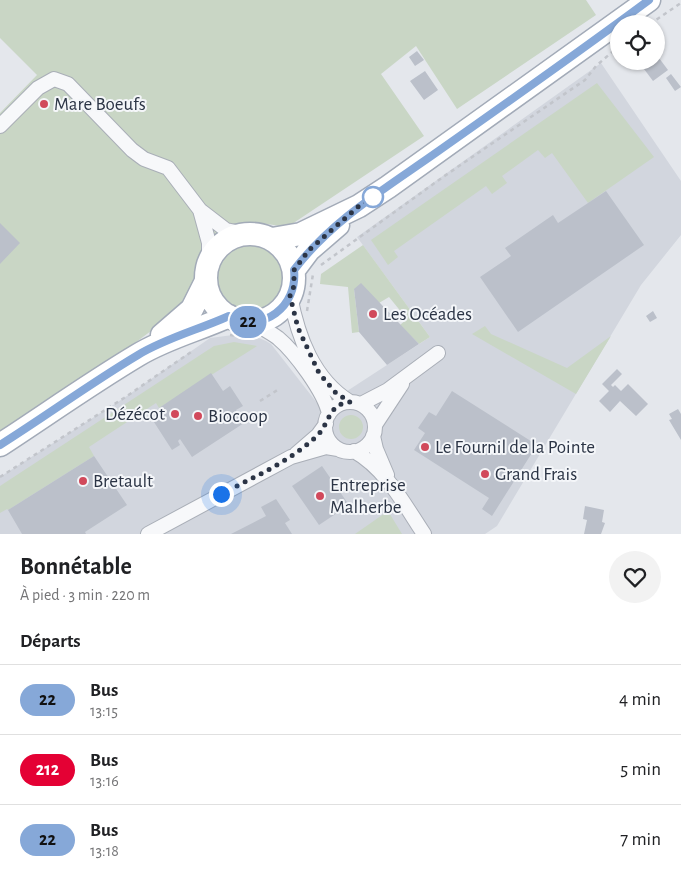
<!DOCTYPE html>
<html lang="fr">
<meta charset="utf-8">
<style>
body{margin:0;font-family:"Alegreya Sans",sans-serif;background:#f2f2f2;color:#202124;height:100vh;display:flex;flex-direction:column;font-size:19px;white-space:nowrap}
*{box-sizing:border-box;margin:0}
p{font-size:16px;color:#757577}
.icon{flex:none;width:28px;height:28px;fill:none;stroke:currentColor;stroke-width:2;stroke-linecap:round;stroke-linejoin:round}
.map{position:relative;height:534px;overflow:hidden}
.panel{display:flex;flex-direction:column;background:#fff;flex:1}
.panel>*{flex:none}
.badge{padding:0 10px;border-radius:16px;font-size:18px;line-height:32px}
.tools{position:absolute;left:610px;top:15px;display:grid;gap:10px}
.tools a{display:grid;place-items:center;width:55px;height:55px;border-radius:50%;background:#fff;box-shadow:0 1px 4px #0004;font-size:25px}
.you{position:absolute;width:25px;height:25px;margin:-12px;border:4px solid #fff;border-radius:50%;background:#1a73e8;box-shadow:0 0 0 8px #1a73e833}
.map>.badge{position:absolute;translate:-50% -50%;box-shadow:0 0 0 2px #fff}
h2{padding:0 20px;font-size:19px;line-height:45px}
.round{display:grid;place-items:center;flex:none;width:52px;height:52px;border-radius:26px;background:#f2f2f2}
.headline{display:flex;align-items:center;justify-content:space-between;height:85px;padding:0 20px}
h1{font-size:24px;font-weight:700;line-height:38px}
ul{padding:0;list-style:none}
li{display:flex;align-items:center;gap:15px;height:70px;padding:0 20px;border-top:1px solid #e0e0e0}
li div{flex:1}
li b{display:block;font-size:19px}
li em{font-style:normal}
li .badge{min-width:55px;font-weight:700;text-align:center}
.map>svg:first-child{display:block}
</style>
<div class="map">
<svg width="681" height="534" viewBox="0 0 681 534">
<rect width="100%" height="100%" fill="#e4e7ec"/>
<path fill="#d2d6de" d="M601 63 681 181V235L641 285 497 526 485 534H0V477L124 398 210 338 233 335 259 338 266 341 271 344 321 408 430 337 357 237Z"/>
<path fill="#c9d6c5" d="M0 0H586L596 15 457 109 416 46 381 74 424 136 286 228C255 218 215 224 200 257 196 266 197 274 195 283 193 291 187 300 183 307L0 444V113L37 75 0 38Z
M597 83 654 157 588 203 552 153 545 158 538 150 502 176 507 183 492 194 486 186 394 251 398 257 388 265 371 240Z
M215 278a36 36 0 1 1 72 0a36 36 0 1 1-72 0Z
M363 245 430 337 419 344 400 325 407 319 389 297 379 303 354 289 359 332 352 333 348 287 320 284 321 274Z
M485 326 491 334 567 368 611 336 576 394 472 334Z
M234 342 257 346 159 408 156 403 89 447 94 456 8 510 7 509 0 513V486L214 346Z
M339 427a12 12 0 1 1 24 0a12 12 0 1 1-24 0Z
M388 511 402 534H355Z"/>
<path fill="#bbc0ca" d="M417 51 424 60 415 66 409 57Z
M656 54 668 70 653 81 641 65 646 61H656Z
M425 71 438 90 424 100 410 81Z
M671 74 681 87 675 91 666 78Z
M606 191 644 245 518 332 480 277 511 256 505 248 553 215 558 223Z
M0 223 20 243 0 264Z
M361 283 419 344 387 365 359 332 354 289Z
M653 311 657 318 650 322 646 316Z
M617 369 622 374 611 385 613 387 615 385 621 391 628 384 648 404 636 416 620 401 610 412 599 401 609 391 602 384Z
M211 373 223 391 230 386 243 406 236 410 244 423 192 457 180 439 178 441 180 445 172 450 152 419 162 412 159 408Z
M452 391 537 445 492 516 482 509 489 498 414 450 425 433 418 428 429 412 436 416Z
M678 409 681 414V440L669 420 672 419 669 414Z
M94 456 127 505 85 532 86 534H22L8 510Z
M322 466 349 505 319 525 292 486Z
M276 499 290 520 285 523 292 534H231L266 516 261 507Z
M585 506 604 510 602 522 605 523 601 534H584L587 520 583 519Z"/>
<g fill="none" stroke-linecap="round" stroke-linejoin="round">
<g stroke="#a9aeb7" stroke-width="16">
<path id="minor" d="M0 126 38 88 54 79 68 84 132 150 144 159 168 168 200 210 226 230 246 234
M200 210 209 243V263
M290 296C298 337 313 379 350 402
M252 322C260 327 270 332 278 338 295 352 325 393 329 414
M325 427a25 25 0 1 1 50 0a25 25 0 1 1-50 0Z
M361 404 388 390 438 353
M375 425 402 384
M373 436 376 449 387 475
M354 451C386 469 404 504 424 534
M296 454 318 435 326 424
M148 534 291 457 326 447 338 449"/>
</g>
<g stroke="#a3abb8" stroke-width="25">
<path id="primary" d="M206 278a44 44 0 1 1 88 0a44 44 0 1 1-88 0Z
M272 239 301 234 359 206 388 187 649 0
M294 270 309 250 338 225
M162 335 192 309 206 281
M0 445C46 415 91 383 138 355 166 338 198 330 229 316"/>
</g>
<path stroke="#c2c5cb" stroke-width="2.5" stroke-dasharray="4 4" stroke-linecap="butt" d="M650 24 681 3
M321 265 443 177 585 80 596 66 619 46
M307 311 313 274
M230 335 250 337
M260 401 279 389
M0 477 124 398 194 350"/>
<use href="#minor" stroke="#f7f8fa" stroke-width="14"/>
<use href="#primary" stroke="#fff" stroke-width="22"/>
</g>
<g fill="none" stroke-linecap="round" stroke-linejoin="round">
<g stroke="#fff" stroke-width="11">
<path id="line" d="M0 445C46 416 91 383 138 355 166 338 198 330 229 316 263 334 298 306 294 270 332 220 386 188 437 152 508 102 579 52 649 0"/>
</g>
<use href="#line" stroke="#86a8d8" stroke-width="8"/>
<path stroke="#2b3445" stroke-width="5" stroke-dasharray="0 9" d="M221 494C254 477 289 462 317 436 330 423 328 404 350 402L336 393 319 373 298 328 290 296 294 286V270L309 250 359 206 373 197"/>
</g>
<g fill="#d1495b" stroke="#f4f6f9" stroke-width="2">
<circle cx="44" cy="104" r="5"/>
<circle cx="373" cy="314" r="5"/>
<circle cx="175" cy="414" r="5"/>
<circle cx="198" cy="416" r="5"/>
<circle cx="425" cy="447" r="5"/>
<circle cx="485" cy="474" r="5"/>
<circle cx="83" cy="481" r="5"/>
<circle cx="320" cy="496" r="5"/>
</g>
<circle fill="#fff" stroke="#86a8d8" stroke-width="2.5" cx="373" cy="197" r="10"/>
<g text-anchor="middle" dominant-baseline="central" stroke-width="4" stroke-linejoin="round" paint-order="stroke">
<g font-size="19" fill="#2b3445" stroke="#f4f6f9" text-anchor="start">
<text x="54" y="104">Mare Boeufs</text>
<text x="383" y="314">Les Océades</text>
<text x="165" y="414" text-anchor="end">Dézécot</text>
<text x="208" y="416">Biocoop</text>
<text x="435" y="447">Le Fournil de la Pointe</text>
<text x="495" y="474">Grand Frais</text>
<text x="93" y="481">Bretault</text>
<text x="330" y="485">Entreprise<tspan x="330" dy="22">Malherbe</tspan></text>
</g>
</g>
</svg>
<div class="tools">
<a><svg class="icon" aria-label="locate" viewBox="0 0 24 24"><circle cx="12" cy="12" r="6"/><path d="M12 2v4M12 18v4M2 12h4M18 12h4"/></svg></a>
</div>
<div class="you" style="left:221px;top:494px"></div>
<b class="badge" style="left:248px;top:322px;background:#86a8d8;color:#111">22</b>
</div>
<section class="panel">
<div class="headline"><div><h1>Bonnétable</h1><p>À pied · 3 min · 220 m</p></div><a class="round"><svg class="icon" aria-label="heart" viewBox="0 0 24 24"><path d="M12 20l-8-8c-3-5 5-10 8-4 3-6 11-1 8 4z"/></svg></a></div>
<h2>Départs</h2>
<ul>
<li><span class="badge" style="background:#86a8d8;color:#111">22</span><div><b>Bus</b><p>13:15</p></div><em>4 min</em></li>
<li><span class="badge" style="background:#e40134;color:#fff">212</span><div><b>Bus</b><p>13:16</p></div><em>5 min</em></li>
<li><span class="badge" style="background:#86a8d8;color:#111">22</span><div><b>Bus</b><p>13:18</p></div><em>7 min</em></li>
</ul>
</section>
